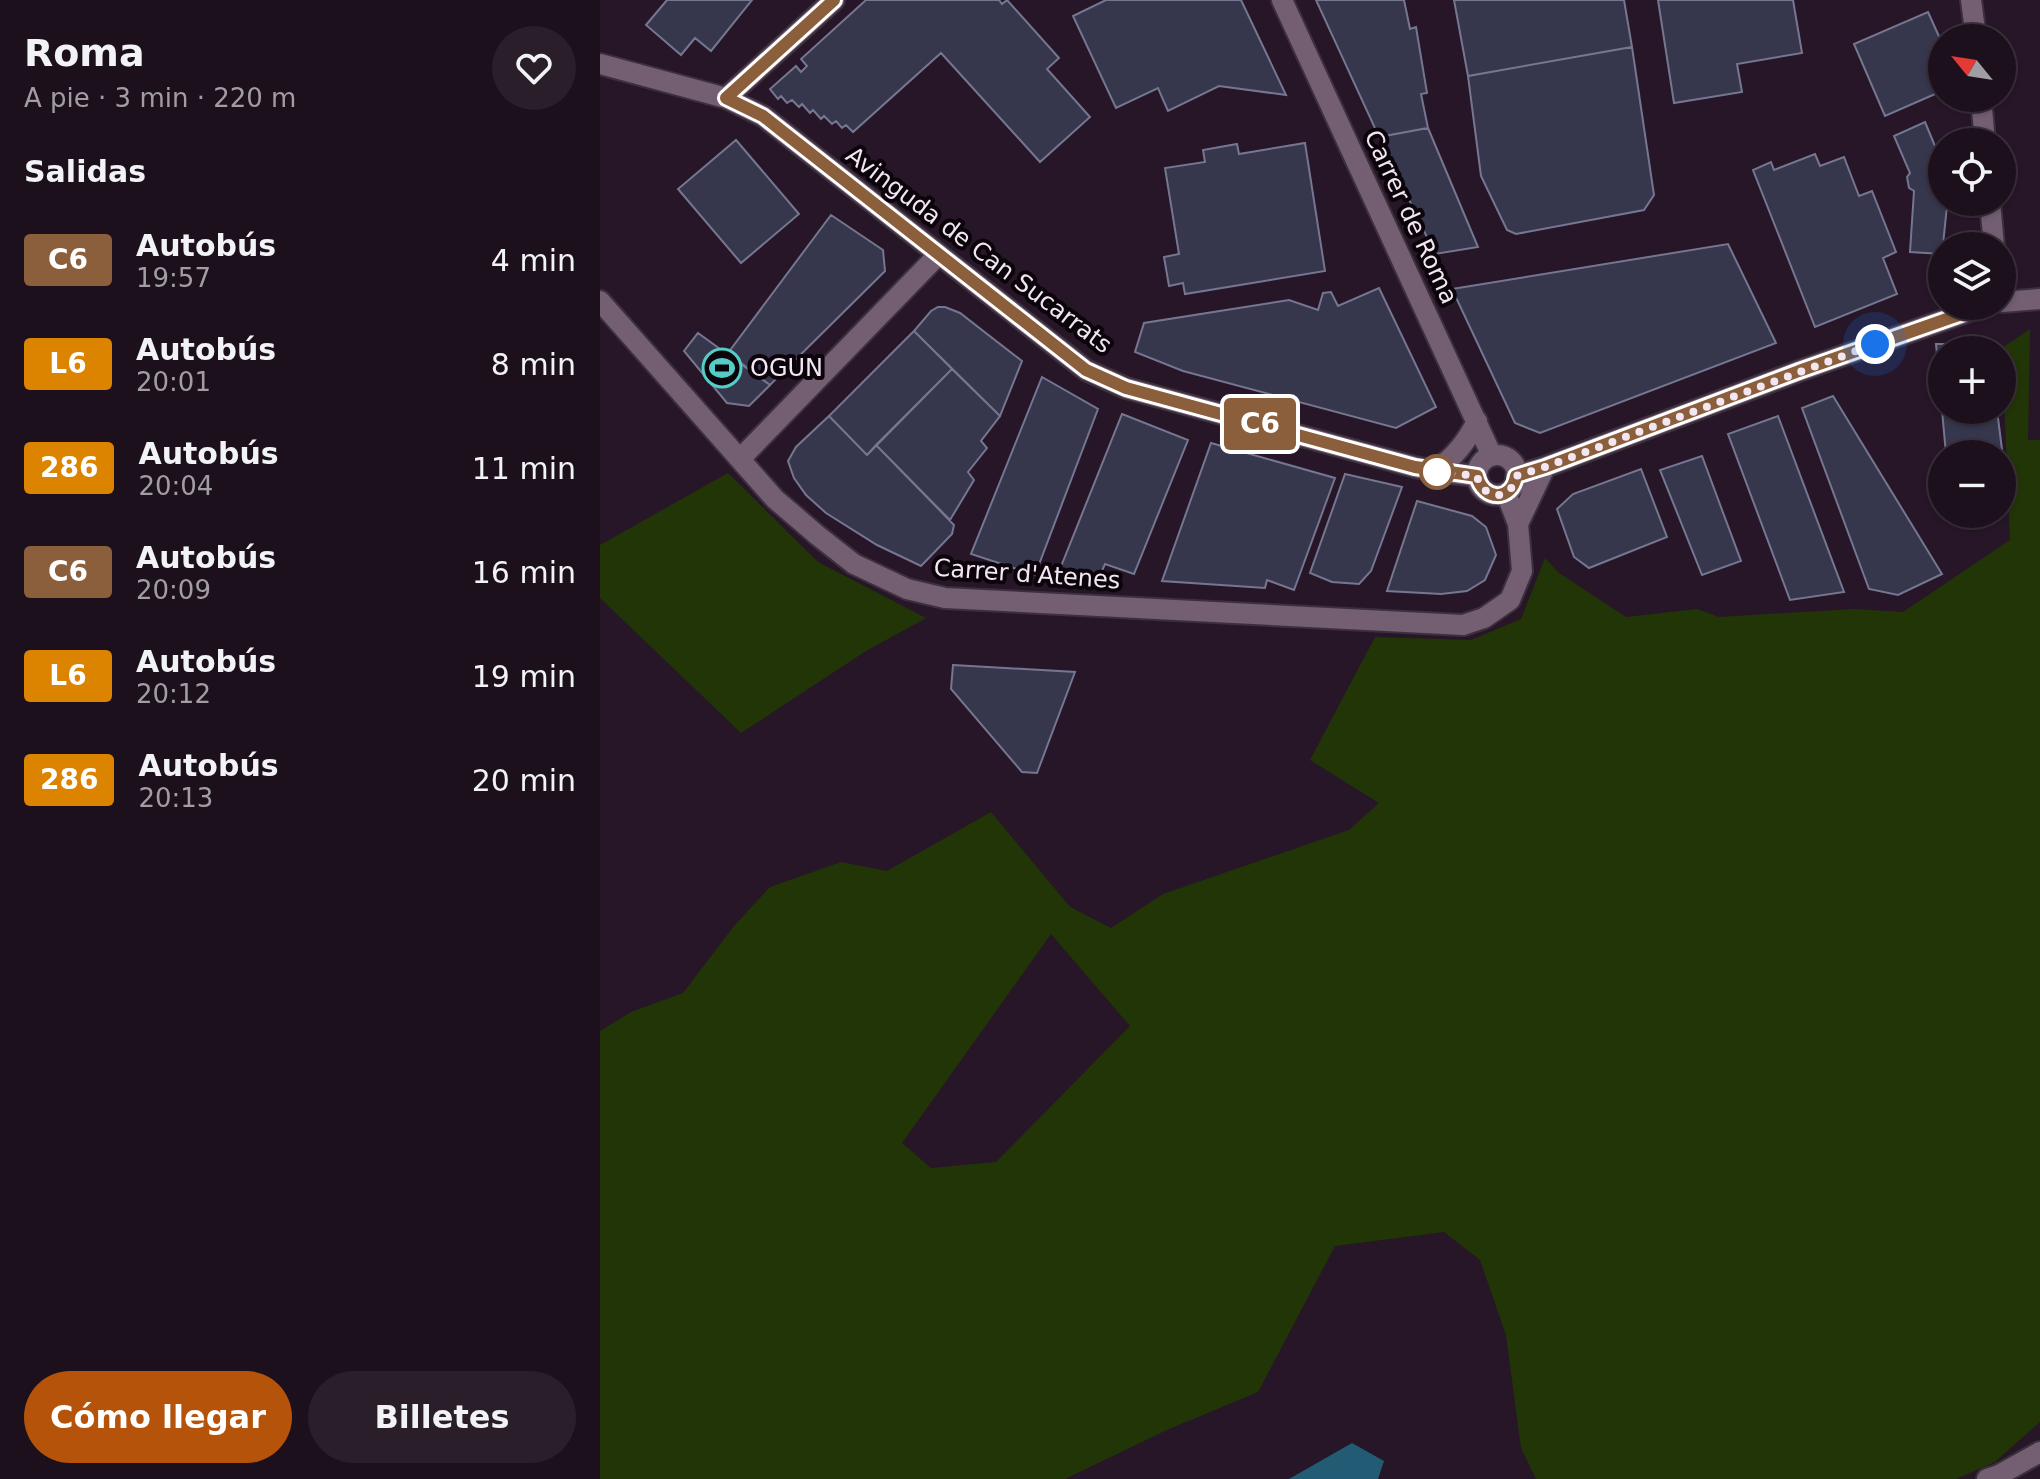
<!DOCTYPE html>
<html lang="es">
<meta charset="utf-8">
<style>
body{margin:0;font-family:"DejaVu Sans",sans-serif;background:#2a1e2a;color:#f1f3f6;height:100vh;display:flex;flex-direction:column;font-size:30px;white-space:nowrap}
*{box-sizing:border-box;margin:0}
p{font-size:26px;color:#a09da4}
.icon{flex:none;width:44px;height:44px;fill:none;stroke:currentColor;stroke-width:2;stroke-linecap:round;stroke-linejoin:round}
.map{position:relative;flex:1;overflow:hidden}
.drawer{display:flex;flex-direction:column;background:#1d101d;width:600px}
.drawer>*{flex:none}
.badge{padding:0 16px;border-radius:6px;font-size:28px;line-height:52px}
.needle{width:52px;rotate:300deg}
.controls{position:absolute;left:1328px;top:24px;display:grid;gap:16px}
.controls a{display:grid;place-items:center;width:88px;height:88px;border-radius:50%;background:#1d101d;box-shadow:0 2px 6px #0004,0 0 0 2px #3b303b;font-size:40px}
.you{position:absolute;width:40px;height:40px;margin:-20px;border:6px solid #fff;border-radius:50%;background:#1a73e8;box-shadow:0 0 0 12px #1a73e833}
.map>.badge{position:absolute;translate:-50% -50%;box-shadow:0 0 0 4px #fff}
h2{padding:0 24px;font-size:30px;line-height:72px}
.round{display:grid;place-items:center;flex:none;width:84px;height:84px;border-radius:42px;background:#2a1e2a}
.summary{display:flex;align-items:center;justify-content:space-between;height:136px;padding:0 24px}
h1{font-size:38px;font-weight:800;line-height:60px}
.cta{display:flex;gap:16px;margin-top:auto;padding:16px 24px}
.cta a{flex:1;height:92px;border-radius:48px;background:#b45309;color:#fff;font-size:32px;font-weight:800;line-height:92px;text-align:center}
.cta a+a{background:#2a1e2a;color:#f1f3f6}
ul{padding:0;list-style:none}
li{display:flex;align-items:center;gap:24px;height:104px;padding:0 24px}
li div{flex:1}
li b{display:block;font-size:30px}
li em{font-style:normal}
li .badge{min-width:88px;font-weight:700;text-align:center}
main{display:flex;flex:1;min-height:0}
.map>svg:first-child{display:block}
</style>
<main>
<section class="drawer">
<div class="summary"><div><h1>Roma</h1><p>A pie · 3 min · 220 m</p></div><a class="round"><svg class="icon" aria-label="heart" viewBox="0 0 24 24"><path d="M12 20l-8-8c-3-5 5-10 8-4 3-6 11-1 8 4z"/></svg></a></div>
<h2>Salidas</h2>
<ul>
<li><span class="badge" style="background:#8b5e3c;color:#fff">C6</span><div><b>Autobús</b><p>19:57</p></div><em>4 min</em></li>
<li><span class="badge" style="background:#dc8400;color:#fff">L6</span><div><b>Autobús</b><p>20:01</p></div><em>8 min</em></li>
<li><span class="badge" style="background:#dc8400;color:#fff">286</span><div><b>Autobús</b><p>20:04</p></div><em>11 min</em></li>
<li><span class="badge" style="background:#8b5e3c;color:#fff">C6</span><div><b>Autobús</b><p>20:09</p></div><em>16 min</em></li>
<li><span class="badge" style="background:#dc8400;color:#fff">L6</span><div><b>Autobús</b><p>20:12</p></div><em>19 min</em></li>
<li><span class="badge" style="background:#dc8400;color:#fff">286</span><div><b>Autobús</b><p>20:13</p></div><em>20 min</em></li>
</ul>
<div class="cta"><a>Cómo llegar</a><a>Billetes</a></div>
</section>
<div class="map">
<svg width="1440" height="1479" viewBox="0 0 1440 1479">
<rect width="100%" height="100%" fill="#271627"/>
<path fill="#223507" fill-rule="evenodd" d="M1430 329 1428 440H1440V1422L1395 1462 1356 1479H936L921 1448 906 1335 880 1260 844 1232 735 1246 658 1392 569 1429 465 1479H0V1031L31 1012 83 993 134 926 170 887 241 862 287 871 391 812 470 907 511 928 563 894 749 830 779 803 710 760 775 637 871 640 921 619 945 558 959 573 1026 617 1097 609 1119 617 1253 609 1303 612 1410 540 1402 348ZM451 934 530 1026 396 1162 331 1168 302 1143Z
M128 473 218 562 326 618 266 651 141 733 0 598V545Z"/>
<path fill="#215b74" d="M752 1443 784 1461 778 1479H689Z"/>
<path fill="#36364d" stroke="#757690" stroke-width="2" d="M67 0H152L111 51 95 38 81 55 46 25Z
M266 0H399L402 4 407 0 459 58 447 69 490 117 440 162 341 53 253 132 246 125 242 128 236 121 232 124 224 116 221 119 213 110 210 113 202 104 199 107 192 100 187 103 181 96 178 99 170 89 196 66 201 72 207 66 201 59Z
M506 0H641L686 95 619 86 568 111 558 88 516 108 473 16Z
M716 0H804L810 29 816 27 827 93 821 94 828 128 779 137Z
M854 0H1024L1032 47 868 76Z
M1058 0H1193L1202 53 1137 64 1142 92 1074 103Z
M1328 12 1342 43V51L1336 53 1342 66V91L1285 116 1254 44Z
M1032 47 1054 195 1044 210 916 234 907 230 881 176 868 76Z
M1325 122 1342 163V202H1358V206H1347L1342 254 1310 252 1314 191 1309 188 1307 177 1310 173 1294 136Z
M828 128 878 247 835 254 779 137Z
M136 140 199 214 141 263 78 189Z
M705 143 725 271 585 294 583 283 569 286 564 257 579 254 565 168 605 162 603 150 637 144 639 154Z
M1215 154 1220 166 1244 157 1259 196 1272 191 1296 252 1283 258 1297 294 1215 327 1153 170 1171 162 1174 170Z
M231 215 283 250 285 271 170 385 128 353Z
M1128 244 1176 343 940 433 915 423 852 289Z
M779 288 836 407 796 428 583 371 535 352 544 323 689 300 718 310 723 293 731 292 738 306Z
M338 307H345L360 313 422 361 400 416 314 331 331 311Z
M314 331 352 369 267 455 229 416Z
M98 333 170 385 149 406 127 403 84 351Z
M1336 344H1368L1374 350H1342V410H1397L1405 473H1402V454H1346Z
M352 369 400 416 381 441 387 448 368 472 374 480 350 520 276 445Z
M442 377 498 409 435 575 371 554Z
M1233 396 1342 574 1298 595 1269 589 1202 408Z
M522 414 588 440 534 574 505 564 501 573 458 574Z
M229 416 267 455 276 445 354 525 352 534 321 566 277 545 226 513 206 495 194 478 188 461 196 447Z
M1178 416 1244 592 1190 600 1128 434Z
M611 443 735 478 694 590 667 580 665 588 562 581Z
M1102 456 1141 561 1102 575 1060 470Z
M1041 469 1067 537 989 568 974 557 957 509 973 494Z
M745 474 802 487 771 571 759 584 732 582 710 573Z
M817 501 872 516 886 527 896 555 885 580 867 591 841 594 787 591Z
M353 665 475 672 437 773 422 772 351 689Z"/>
<g fill="none" stroke-linecap="round" stroke-linejoin="round">
<g stroke="#3c303c" stroke-width="24">
<path id="minor" d="M682 0 892 456
M1371 0 1376 38
M0 64 126 98 163 116 486 370 526 388 815 467 835 471 877 476
M126 98 234 0
M1381 98 1385 142
M1390 202 1394 246
M0 301 175 499 217 535 254 564 307 589 345 598 863 625 884 618 910 600 922 571 918 524 906 493
M1402 302 1440 299
M877 475a20 20 0 1 1 40 0a20 20 0 1 1-40 0Z
M140 459 338 255
M835 471C854 457 866 443 877 421
M916 476 945 467 1199 371 1384 306
M918 524 945 467
M1387 1479 1399 1475 1440 1452"/>
</g>
<use href="#minor" stroke="#735e72" stroke-width="20"/>
</g>
<g fill="none" stroke-linecap="round" stroke-linejoin="round">
<g stroke="#fff" stroke-width="18">
<path id="line" d="M234 0 126 98 163 116 182 131 486 370 526 388 815 467 877 476C883 501 912 502 916 476L945 467 1199 371 1384 306"/>
</g>
<use href="#line" stroke="#8b5e3c" stroke-width="12"/>
<path stroke="#f2e6f2" stroke-width="8" stroke-dasharray="0 14.4" d="M837 472 877 476C883 501 912 502 916 476L945 467 1275 344"/>
</g>
<defs>
<g id="stadium-ring" transform="scale(2)"><circle r="9.5" fill="#0b050b" stroke="#54cdc7" stroke-width="1.5"/><path d="M0-5a6.5 5 0 1 0 0 10a6.5 5 0 1 0 0-10ZM-3.5-1.8h7v3.6h-7Z" fill="#54cdc7"/></g>
</defs>
<g fill-rule="evenodd">
<use href="#stadium-ring" x="122" y="368"/>
</g>
<circle fill="#fff" stroke="#8b5e3c" stroke-width="4" cx="837" cy="472" r="16"/>
<g text-anchor="middle" dominant-baseline="central" stroke-width="8" stroke-linejoin="round" paint-order="stroke">
<g font-size="24" fill="#f2e6f2" stroke="#0b050b">
<text transform="translate(811 217) rotate(65)">Carrer de Roma</text>
<text transform="translate(379 250) rotate(37)">Avinguda de Can Sucarrats</text>
<text transform="translate(427 574) rotate(4)">Carrer d'Atenes</text>
</g>
<g font-size="24" fill="#f2e6f2" stroke="#0b050b" text-anchor="start">
<text x="150" y="368">OGUN</text>
</g>
</g>
</svg>
<div class="controls">
<a><svg class="needle" viewBox="-14 -14 28 28"><path d="M0-13l5 13h-10z" fill="#e53935"/><path d="M0 13l5-13h-10z" fill="#a09da4"/></svg></a>
<a><svg class="icon" aria-label="locate" viewBox="0 0 24 24"><circle cx="12" cy="12" r="6"/><path d="M12 2v4M12 18v4M2 12h4M18 12h4"/></svg></a>
<a><svg class="icon" aria-label="layers" viewBox="0 0 24 24"><path d="M12 4l9 5-9 5-9-5zM3 14l9 5 9-5"/></svg></a>
<a>+</a>
<a>−</a>
</div>
<div class="you" style="left:1275px;top:344px"></div>
<b class="badge" style="left:660px;top:424px;background:#8b5e3c;color:#fff">C6</b>
</div>
</main>
